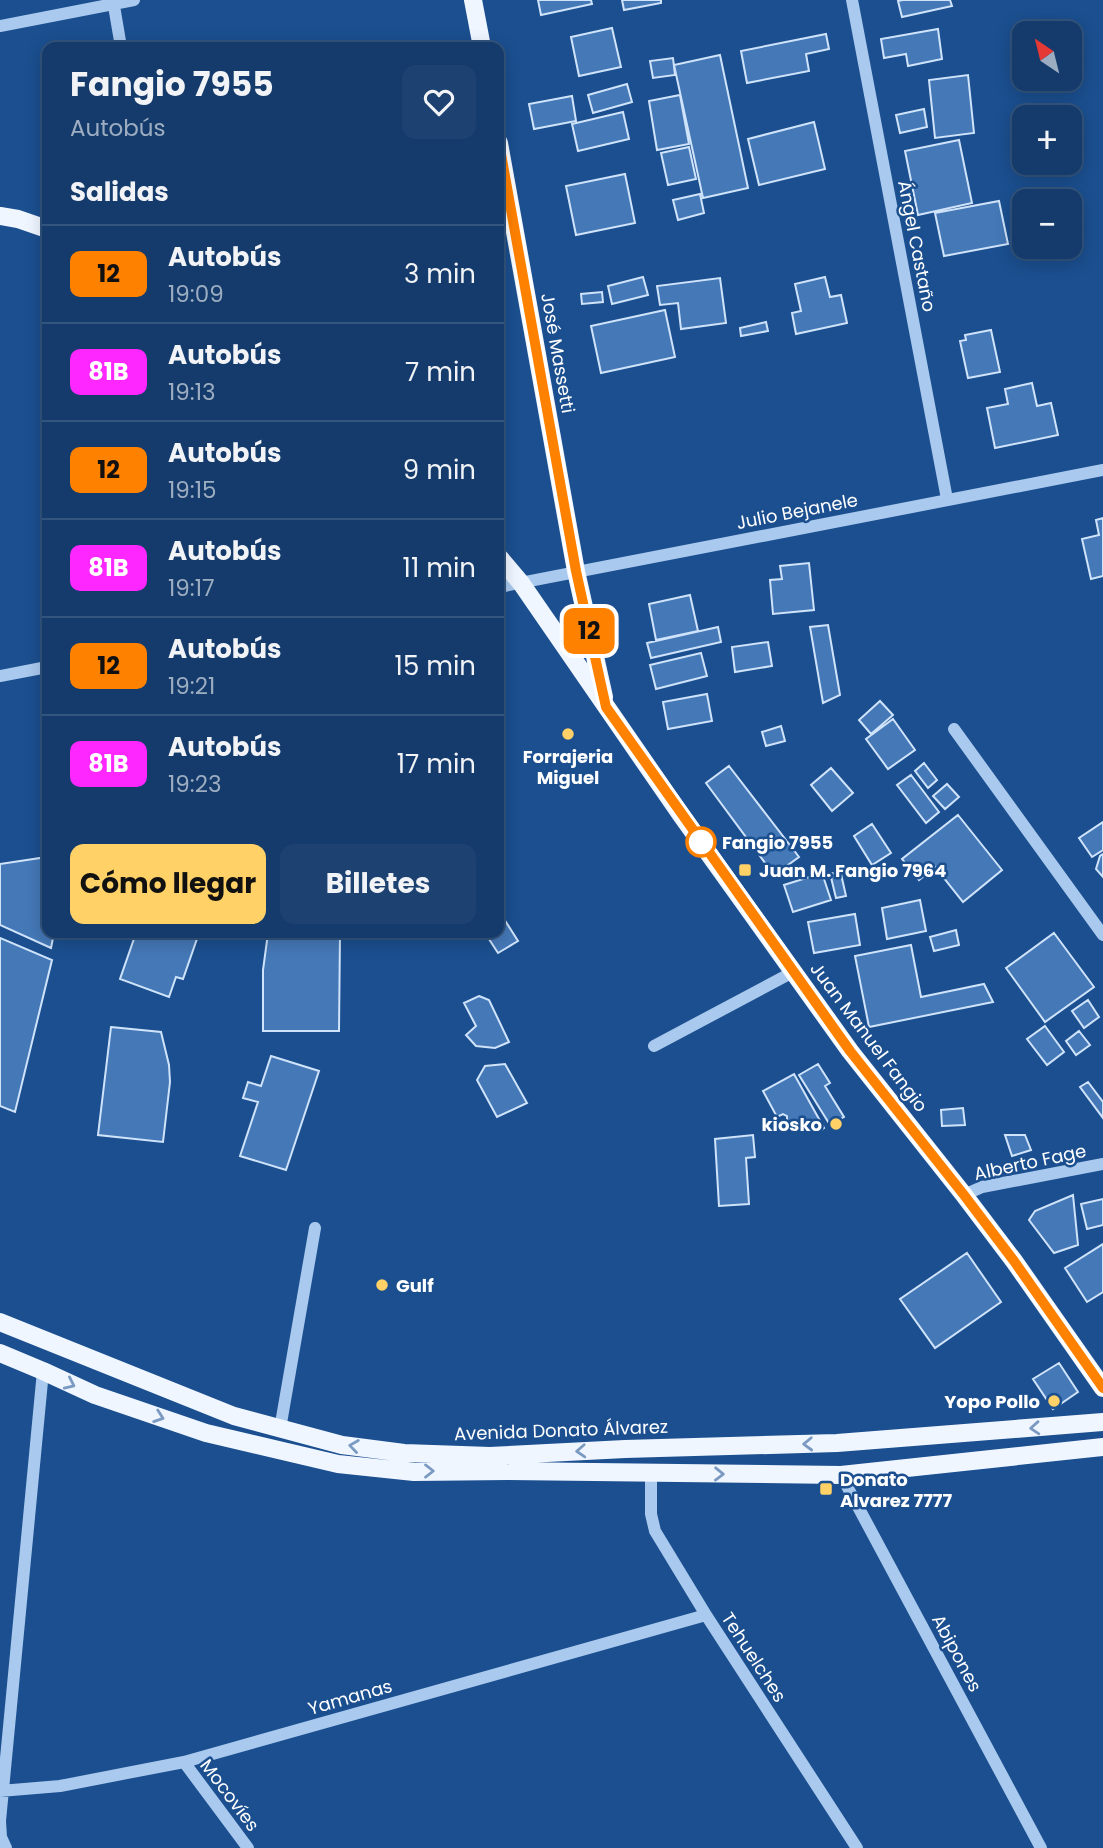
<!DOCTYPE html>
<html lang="es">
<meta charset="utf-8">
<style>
body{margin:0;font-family:Poppins,sans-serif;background:#1d4271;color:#f1f3f6;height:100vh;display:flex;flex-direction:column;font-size:26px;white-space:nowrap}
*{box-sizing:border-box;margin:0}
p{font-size:23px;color:#9dadc1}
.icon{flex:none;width:38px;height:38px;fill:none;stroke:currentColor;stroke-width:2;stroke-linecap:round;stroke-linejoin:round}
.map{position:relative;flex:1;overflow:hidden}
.drawer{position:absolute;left:42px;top:42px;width:462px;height:896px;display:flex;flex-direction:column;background:#143b6b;border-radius:14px;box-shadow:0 4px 18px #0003,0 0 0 2px #33557e}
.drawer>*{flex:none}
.badge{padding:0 14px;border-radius:10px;font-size:24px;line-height:46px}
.needle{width:46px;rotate:325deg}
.buttons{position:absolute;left:1012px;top:21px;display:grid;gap:14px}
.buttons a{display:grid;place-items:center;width:70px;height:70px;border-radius:14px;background:#143b6b;box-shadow:0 4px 18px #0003,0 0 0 2px #33557e;font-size:35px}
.map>.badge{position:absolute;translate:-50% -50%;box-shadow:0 0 0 4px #fff}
h2{padding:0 28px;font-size:26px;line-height:63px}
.round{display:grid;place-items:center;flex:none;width:74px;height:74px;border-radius:14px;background:#1d4271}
.head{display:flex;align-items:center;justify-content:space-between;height:119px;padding:0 28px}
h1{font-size:33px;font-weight:700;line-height:52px}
.action{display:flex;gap:14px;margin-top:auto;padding:14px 28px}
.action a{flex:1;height:80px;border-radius:14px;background:#ffd166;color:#111;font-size:28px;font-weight:700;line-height:80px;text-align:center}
.action a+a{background:#1d4271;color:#f1f3f6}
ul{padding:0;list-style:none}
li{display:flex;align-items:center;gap:21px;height:98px;padding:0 28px;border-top:2px solid #33557e}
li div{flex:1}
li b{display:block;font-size:26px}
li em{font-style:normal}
li .badge{min-width:77px;font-weight:700;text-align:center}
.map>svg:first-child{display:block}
</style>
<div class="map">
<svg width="1103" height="1848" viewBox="0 0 1103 1848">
<rect width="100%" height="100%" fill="#1b4f8f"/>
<path fill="#4478b7" stroke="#cfe3fa" stroke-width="2" d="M538 0H591L592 4 541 15Z
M622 0H661V3L624 10Z
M903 0H950L952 6 902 17 898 1Z
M612 28 621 67 579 76 571 37Z
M938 29 942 59 908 66 906 54 884 58 881 39Z
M826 34 829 49 806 54 809 71 747 83 741 51Z
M720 55 748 188 703 198 674 65Z
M673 58 675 75 653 78 650 61Z
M968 75 974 133 935 138 929 80Z
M627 84 632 102 593 113 588 95Z
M680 95 689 144 657 150 649 101Z
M572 96 576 121 534 129 529 104Z
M924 109 927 127 900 133 896 115Z
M623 112 629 139 578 151 572 124Z
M814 122 825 169 759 185 748 139Z
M959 140 972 203 918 215 905 151Z
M689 147 696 179 668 185 661 153Z
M625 174 635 223 576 235 566 186Z
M700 194 704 213 678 220 673 200Z
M999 201 1008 244 944 256 935 213Z
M643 277 648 295 612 304 608 286Z
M825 277 830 297 841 295 847 323 796 334 792 313 801 311 795 284Z
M720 278 726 323 681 329 678 303 660 305 657 286Z
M602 292 603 302 582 304 581 294Z
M665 310 675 357 601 373 591 326Z
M766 322 768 331 741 336 740 328Z
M991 330 1000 372 968 378 960 341 966 340 965 335Z
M1032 383 1037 406 1051 403 1058 435 995 448 987 408 1008 404 1005 389Z
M1103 518V576L1091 579 1082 539 1099 535 1096 520Z
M809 563 814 610 773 614 770 580 782 579 780 566Z
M690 595 698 631 656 640 649 604Z
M828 625 840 695 823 703 810 627Z
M718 627 721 642 651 658 647 643Z
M768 642 772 666 735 672 732 647Z
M701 653 707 676 656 689 650 665Z
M707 694 712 721 668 729 663 702Z
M880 701 893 715 871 734 859 720Z
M893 719 915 750 888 769 866 739Z
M781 726 785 741 766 746 762 732Z
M924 763 937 780 928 788 915 771Z
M729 766 799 857 774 875 706 783Z
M831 768 853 793 832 811 811 785Z
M911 775 939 812 926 823 897 785Z
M947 784 959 797 945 809 933 796Z
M958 815 1002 870 963 902 935 867 919 880 902 859Z
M1103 822V850L1092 857 1079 838Z
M872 824 891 853 872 865 854 836Z
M1103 854V877L1096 869 1100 856Z
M47 857V933H54L51 948 0 925V864Z
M822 873 831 900 793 912 784 885Z
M830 873 841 874 846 896 836 898Z
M920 900 926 931 887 939 882 908Z
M499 911 518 941 498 953 485 933H499Z
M855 914 860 945 814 953 808 922Z
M956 930 959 945 934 951 930 937Z
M136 933H199L183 979 176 977 169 997 120 979Z
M268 933H340L339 1031H263V970Z
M1054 933 1094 987 1045 1022 1006 968Z
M0 938 52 960 15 1112 0 1106Z
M911 945 921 997 984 984 993 1002 869 1027 855 956Z
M479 996 489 1000 509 1042 495 1048 476 1046 466 1035 476 1026 464 1003Z
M1088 1000 1099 1017 1084 1028 1072 1011Z
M1045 1026 1064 1052 1047 1065 1027 1039Z
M111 1027 161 1032 169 1065 170 1082 163 1142 98 1135Z
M1079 1031 1090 1045 1076 1055 1066 1041Z
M271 1056 319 1071 286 1170 240 1156 258 1102 243 1098 248 1082 261 1086Z
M505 1064 527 1103 497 1117 477 1080 485 1066Z
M818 1064 830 1083 825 1086 844 1117 830 1125 799 1075Z
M794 1074 824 1128 821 1130 815 1127 806 1130 801 1126 787 1125V1116L783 1114 777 1117 763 1091Z
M1088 1082 1103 1102V1118L1080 1087Z
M963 1108 965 1125 942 1126 941 1110Z
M753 1135 755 1157 746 1158 749 1204 719 1206 715 1139Z
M1005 1135H1025L1031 1150 1012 1156Z
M1073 1195 1078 1245 1054 1253 1029 1220 1035 1211Z
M1103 1199V1225L1087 1229 1081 1204Z
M1103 1244V1292L1087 1302 1065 1268Z
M967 1253 1001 1302 935 1348 900 1299Z
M1059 1363 1078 1392 1053 1409 1033 1379Z"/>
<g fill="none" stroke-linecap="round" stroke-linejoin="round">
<path stroke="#a9c9ee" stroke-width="12" d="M113 0 121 47
M852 0 947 499
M0 26 134 0
M499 587 1103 470
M0 676 47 667
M954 729 1103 935
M654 1046 793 972
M964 1195 982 1187 1103 1164
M280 1429 315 1228
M651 1474V1514L655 1531 706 1615 857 1848
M841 1475 1041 1848
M184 1762 248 1848
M0 1791 60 1786 184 1762 706 1615
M6 1848 1 1837 0 1821 43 1371"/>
<path stroke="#f0f6ff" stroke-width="18" d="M473 0 482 47
M499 143 576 571 604 697
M0 216 18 219 47 229
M499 557 521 583 681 815 850 1051 964 1195 1014 1261 1103 1388
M0 1322 234 1416 342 1445 404 1453 490 1456 625 1449 837 1443 1103 1422
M0 1353 43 1371 95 1395 206 1433 338 1464 414 1472 508 1471 841 1475 1103 1447"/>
</g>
<defs><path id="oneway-chevron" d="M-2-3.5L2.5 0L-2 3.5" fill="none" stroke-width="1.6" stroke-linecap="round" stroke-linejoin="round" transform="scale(1.75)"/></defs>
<g stroke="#7b9ac1">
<use href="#oneway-chevron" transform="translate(70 1384) rotate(25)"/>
<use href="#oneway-chevron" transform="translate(159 1417) rotate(19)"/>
<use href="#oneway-chevron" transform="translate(1035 1428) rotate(176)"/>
<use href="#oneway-chevron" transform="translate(808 1444) rotate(178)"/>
<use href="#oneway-chevron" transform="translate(354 1446) rotate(-172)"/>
<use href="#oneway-chevron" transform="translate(581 1451) rotate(177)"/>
<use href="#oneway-chevron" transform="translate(429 1471)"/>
<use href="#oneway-chevron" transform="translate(719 1474) rotate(1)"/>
</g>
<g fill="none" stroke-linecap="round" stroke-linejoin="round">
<g stroke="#fff" stroke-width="16">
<path id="line" d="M499 143 576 571 606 707 850 1051 964 1195 1014 1261 1103 1388"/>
</g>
<use href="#line" stroke="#ff8100" stroke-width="10"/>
</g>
<g fill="#ffd166" stroke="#1b4f8f" stroke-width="2.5">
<circle cx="568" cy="734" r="7"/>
<rect x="738" y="863" width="14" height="14" rx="3.5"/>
<circle cx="836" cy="1124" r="7"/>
<circle cx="382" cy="1285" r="7"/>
<circle cx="1054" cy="1401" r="7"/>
<rect x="819" y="1482" width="14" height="14" rx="3.5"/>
</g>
<circle fill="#fff" stroke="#ff8100" stroke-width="3.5" cx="701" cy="842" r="14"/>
<g text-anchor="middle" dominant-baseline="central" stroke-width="5" stroke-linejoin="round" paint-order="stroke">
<g font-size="18" fill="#fff" stroke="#1b4f8f">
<text transform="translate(917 246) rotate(79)">Ángel Castaño</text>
<text transform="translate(558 353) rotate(80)">José Massetti</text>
<text transform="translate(797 511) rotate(-11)">Julio Bejanele</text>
<text transform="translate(869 1037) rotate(53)">Juan Manuel Fangio</text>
<text transform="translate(1030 1162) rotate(-12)">Alberto Fage</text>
<text transform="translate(561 1430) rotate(-2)">Avenida Donato Álvarez</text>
<text transform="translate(957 1653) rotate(62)">Abipones</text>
<text transform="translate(754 1657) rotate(57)">Tehuelches</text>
<text transform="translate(350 1697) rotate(-16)">Yamanas</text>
<text transform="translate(230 1795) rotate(53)">Mocovíes</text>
</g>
<g font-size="18" font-weight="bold" fill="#fff" stroke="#1b4f8f" text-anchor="start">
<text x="568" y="756" text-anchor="middle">Forrajeria<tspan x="568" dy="21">Miguel</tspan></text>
<text x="759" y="870">Juan M. Fangio 7964</text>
<text x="822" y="1124" text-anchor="end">kiosko</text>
<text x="396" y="1285">Gulf</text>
<text x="1040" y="1401" text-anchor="end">Yopo Pollo</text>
<text x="840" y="1479">Donato<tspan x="840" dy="21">Alvarez 7777</tspan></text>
</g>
<g font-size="18" font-weight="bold" fill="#fff" stroke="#1b4f8f" text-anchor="start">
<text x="722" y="842">Fangio 7955</text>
</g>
</g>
</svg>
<div class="buttons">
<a><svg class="needle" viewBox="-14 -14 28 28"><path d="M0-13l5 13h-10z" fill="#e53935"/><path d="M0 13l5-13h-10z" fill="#9dadc1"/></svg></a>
<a>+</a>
<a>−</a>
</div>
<b class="badge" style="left:589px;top:631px;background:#ff8100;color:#111">12</b>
<section class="drawer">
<div class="head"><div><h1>Fangio 7955</h1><p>Autobús</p></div><a class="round"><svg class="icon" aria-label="heart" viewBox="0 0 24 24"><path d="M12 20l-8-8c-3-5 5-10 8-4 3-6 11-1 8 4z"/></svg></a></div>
<h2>Salidas</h2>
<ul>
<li><span class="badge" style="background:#ff8100;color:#111">12</span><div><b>Autobús</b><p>19:09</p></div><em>3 min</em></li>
<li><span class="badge" style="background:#fe27ff;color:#fff">81B</span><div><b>Autobús</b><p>19:13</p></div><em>7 min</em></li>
<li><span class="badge" style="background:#ff8100;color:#111">12</span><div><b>Autobús</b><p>19:15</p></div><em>9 min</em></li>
<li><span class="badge" style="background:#fe27ff;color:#fff">81B</span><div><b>Autobús</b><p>19:17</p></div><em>11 min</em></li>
<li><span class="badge" style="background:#ff8100;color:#111">12</span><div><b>Autobús</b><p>19:21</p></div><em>15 min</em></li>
<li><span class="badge" style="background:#fe27ff;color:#fff">81B</span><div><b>Autobús</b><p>19:23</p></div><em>17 min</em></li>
</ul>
<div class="action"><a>Cómo llegar</a><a>Billetes</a></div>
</section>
</div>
